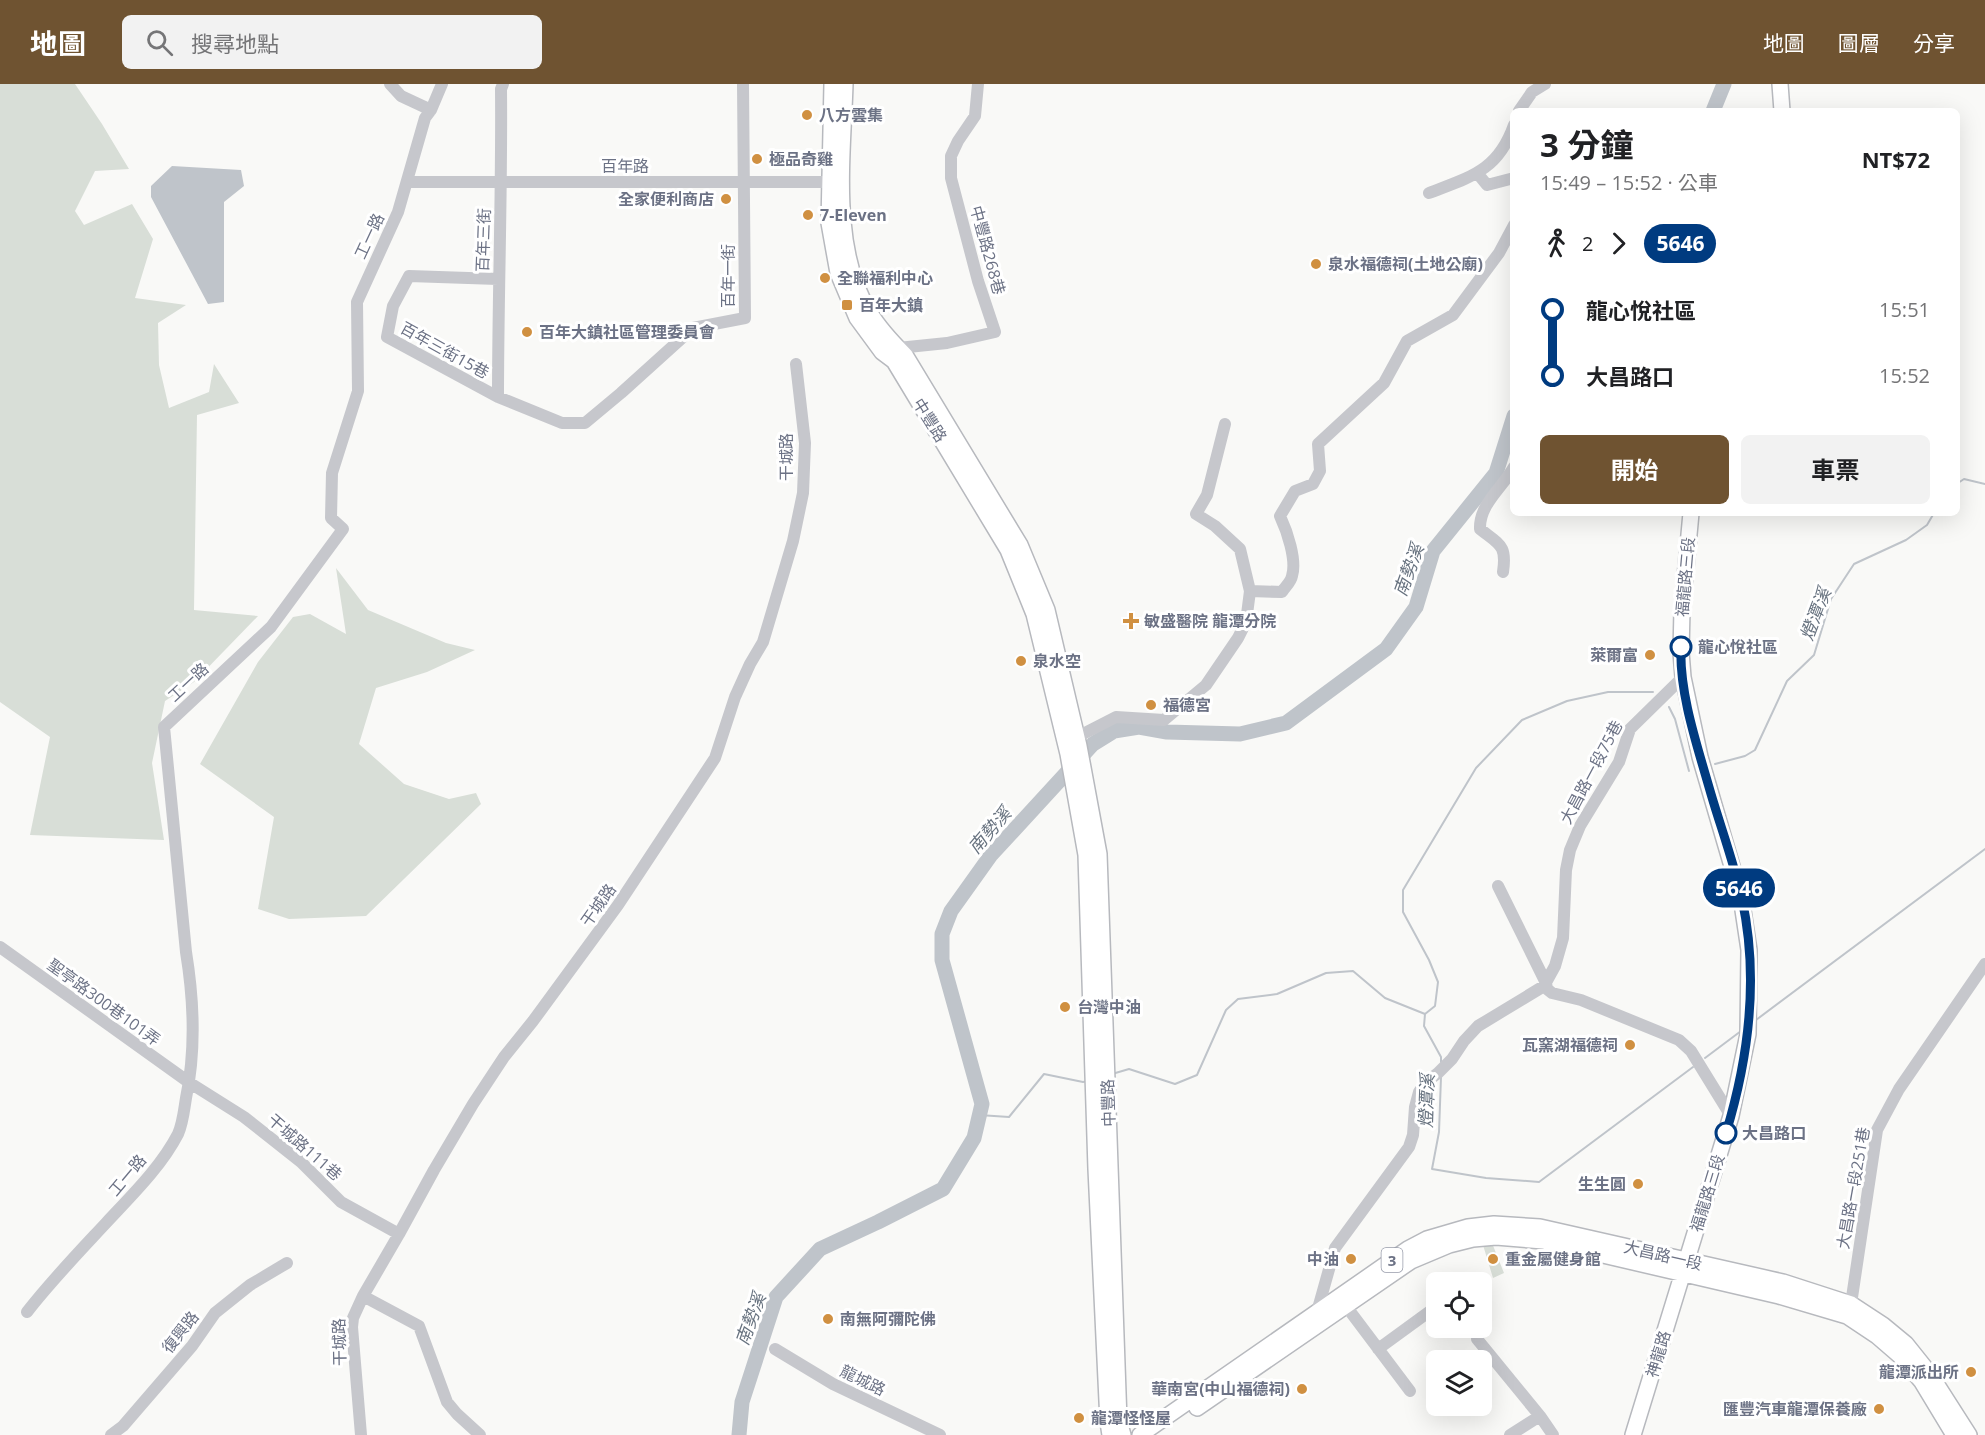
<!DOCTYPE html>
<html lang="zh-TW">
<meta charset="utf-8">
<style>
body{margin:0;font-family:"Open Sans","Noto Sans TC",sans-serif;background:#f2f2f2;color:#202124;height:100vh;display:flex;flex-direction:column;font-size:22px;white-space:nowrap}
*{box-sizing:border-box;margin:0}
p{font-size:20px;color:#757577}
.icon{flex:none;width:33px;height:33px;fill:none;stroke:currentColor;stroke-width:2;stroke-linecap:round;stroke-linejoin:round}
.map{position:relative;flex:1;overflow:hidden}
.side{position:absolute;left:1510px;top:24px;width:450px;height:408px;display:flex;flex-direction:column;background:#fff;border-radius:9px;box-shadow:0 6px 24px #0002}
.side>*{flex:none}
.badge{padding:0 12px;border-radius:20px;font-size:21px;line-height:39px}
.buttons{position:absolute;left:1426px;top:1188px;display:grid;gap:12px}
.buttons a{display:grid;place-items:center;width:66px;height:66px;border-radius:9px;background:#fff;box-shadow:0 6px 24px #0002;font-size:30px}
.map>.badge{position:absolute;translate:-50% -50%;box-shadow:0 0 0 3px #fff}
.legs{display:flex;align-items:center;gap:9px;height:66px;padding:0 30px;font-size:20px}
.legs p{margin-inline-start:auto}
.head{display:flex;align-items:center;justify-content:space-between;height:102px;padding:0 30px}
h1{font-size:33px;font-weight:700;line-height:45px}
.action{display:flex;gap:12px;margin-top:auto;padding:12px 30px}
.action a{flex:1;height:69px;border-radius:9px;background:#6f5331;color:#fff;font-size:24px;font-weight:700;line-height:69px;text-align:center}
.action a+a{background:#f2f2f2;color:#202124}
ul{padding:0 30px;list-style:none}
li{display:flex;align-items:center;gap:21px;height:66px;font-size:22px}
li i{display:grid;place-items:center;width:9px;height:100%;margin:0 8px;background:currentColor}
li i::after{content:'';width:15px;height:15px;margin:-8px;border:4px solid;border-radius:50%;background:#fff}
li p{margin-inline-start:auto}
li:first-child i{background:linear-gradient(#0000 50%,currentColor 0)}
li:last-child i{background:linear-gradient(currentColor 50%,#0000 0)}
header{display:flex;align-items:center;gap:36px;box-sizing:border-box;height:84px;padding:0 30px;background:#6f5331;color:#fff}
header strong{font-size:28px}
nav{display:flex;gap:33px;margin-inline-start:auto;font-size:21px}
.search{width:420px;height:54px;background:#f2f2f2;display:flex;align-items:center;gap:15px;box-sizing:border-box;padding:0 21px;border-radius:9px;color:#757577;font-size:22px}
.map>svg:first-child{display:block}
</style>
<header>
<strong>地圖</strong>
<div class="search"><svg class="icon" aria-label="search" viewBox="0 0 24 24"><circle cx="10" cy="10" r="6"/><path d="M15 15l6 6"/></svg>搜尋地點</div>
<nav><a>地圖</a><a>圖層</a><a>分享</a></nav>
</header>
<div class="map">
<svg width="1985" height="1351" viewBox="0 0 1985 1351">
<rect width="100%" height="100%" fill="#f9f9f7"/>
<path fill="#d8ded7" d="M0 0H75L102 40 129 85 95 87 75 127 84 141 132 120 153 155 135 214 186 221 158 239 159 281 169 324 209 308 214 280 239 319 197 331 194 526 258 532 194 598 165 617 152 679 164 756 30 751 50 653 0 618Z
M336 484 368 526 446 559 475 566 427 588 376 604 359 660 404 700 449 715 476 709 481 720 366 832 289 835 258 825 274 733 200 680 258 578 293 533 310 530 346 550Z
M1492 1159 1504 1189 1493 1194 1483 1161Z"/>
<path fill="#bfc4ca" d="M172 82 241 86 244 102 224 118V218L208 220 151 113V102Z"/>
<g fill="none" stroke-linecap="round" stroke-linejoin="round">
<path stroke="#bfc4ca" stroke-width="2" d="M1958 399 1964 395 1985 400
M1669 623 1675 635 1689 687
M1715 680 1745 672 1755 666 1787 597 1814 571 1831 515 1854 480 1906 456 1927 441 1934 429
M1425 930 1435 922 1438 898 1429 876 1403 828V806L1476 684 1522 636 1567 617 1608 608H1653
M1756 936 1985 765
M1705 974 1741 947
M1112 990 1129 985 1175 1000 1197 991 1226 926 1238 915 1277 910 1326 889 1353 887 1385 914 1425 930 1424 942 1441 973V978
M1441 993 1439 1048 1432 1085 1486 1094 1539 1098 1693 983
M979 1031 1009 1033 1044 990 1083 998 1088 997"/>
<path stroke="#bfc4ca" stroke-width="15" d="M1713 27 1724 0
M739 1351 742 1318 776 1213 820 1165 878 1138 943 1105 974 1054 982 1020 942 876V850L951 827 991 771 1093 660 1114 647 1139 643 1167 648 1240 650 1286 639 1386 565 1416 523 1433 467 1496 389 1514 332"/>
<g stroke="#b7b9be" stroke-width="18">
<path id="major" d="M832 0 829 139 838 189 857 234 882 268 894 277 1008 466 1034 530 1068 670 1086 771 1096 1085 1108 1338 1110 1351
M845 0C843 72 830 165 870 229 879 244 892 258 905 271L1020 461 1047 526 1079 662 1099 770 1119 1337 1123 1351
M1780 0 1782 27
M1197 1324 1411 1177 1449 1161 1473 1155 1496 1153 1543 1157 1779 1212 1847 1232 1877 1252 1899 1271 1922 1298 1954 1351
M1140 1351 1408 1165 1427 1155 1468 1143 1494 1140 1540 1143 1783 1198 1851 1220 1883 1241 1906 1260 1930 1290 1969 1351
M1633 1351 1731 1032 1748 950 1749 866 1741 813 1700 673 1683 593 1681 568 1682 526 1691 429"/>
</g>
<path stroke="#c6c7cc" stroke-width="12" d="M390 0 401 12 431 26
M1519 27 1532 8 1545 0
M1478 90 1487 101 1514 94
M408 98H839
M1429 109C1470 93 1498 87 1514 41
M498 195 409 192 393 222 387 253 498 313 562 339H585L621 309 693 244 745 234 743 0
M898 264 947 259 995 248 978 197 951 94V72L958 57 975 32 978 0
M498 313C498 211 502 108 501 5L503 0
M1503 488C1507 461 1500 461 1480 445 1479 420 1503 403 1514 383
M1250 507 1282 508C1285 503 1291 498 1292 492 1297 476 1287 447 1280 432L1295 407 1313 400 1320 387 1318 360 1384 299 1407 257 1453 231 1499 169 1514 141
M1069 655 1077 653 1116 633 1164 636 1206 601 1238 554 1246 538 1250 507 1240 465 1215 442 1196 430 1207 411 1225 340
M1498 802 1546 899 1547 905 1552 909 1581 916 1679 956 1691 967 1731 1032
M0 863 190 999 244 1033 301 1078 341 1118 399 1150
M363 1212 419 1242 447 1318 457 1330 480 1351
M1851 1220 1877 1046 1899 1005 1985 880
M1346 1222 1410 1307
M27 1228C51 1197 79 1168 106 1139 131 1112 161 1083 178 1050 183 1039 184 1026 186 1014 196 966 194 917 186 868L164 643 271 543 343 445 331 434 332 389 358 307 357 218 398 128 425 34 431 26 442 0
M1317 1228 1335 1164 1409 1063 1413 1051 1415 1023 1419 1008 1425 999 1438 989 1452 975 1464 957 1478 942 1544 902 1555 882 1563 854 1566 786 1570 766 1580 742 1619 678 1630 645 1683 593
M1477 1255 1540 1332 1553 1351
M775 1265 833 1300 940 1351
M1378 1265 1437 1222
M1449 1273 1451 1276
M1479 1322 1481 1324
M111 1351 123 1342 192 1262 215 1229 250 1201 287 1179
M361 1351 352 1243 353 1234 363 1212 399 1150 434 1086 473 1020 504 973 533 937 618 821 715 674 735 613 750 580 763 558 793 457 803 409 805 359 796 280
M1510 1351 1540 1332"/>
<use href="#major" stroke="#fff" stroke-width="15"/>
</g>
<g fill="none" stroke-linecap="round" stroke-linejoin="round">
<g stroke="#fff" stroke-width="14">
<path id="line-1" d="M1681 563C1679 610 1698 664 1711 710 1721 744 1734 779 1742 815 1759 893 1749 973 1726 1049"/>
</g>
<use href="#line-1" stroke="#003b80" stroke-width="9"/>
</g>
<g fill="#d09041" stroke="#fff" stroke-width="2">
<circle cx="807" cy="31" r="6"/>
<circle cx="757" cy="75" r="6"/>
<circle cx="726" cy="115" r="6"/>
<circle cx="808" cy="131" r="6"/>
<circle cx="1316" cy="180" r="6"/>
<circle cx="825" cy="194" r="6"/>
<rect x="841" y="215" width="12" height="12" rx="3"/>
<circle cx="527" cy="248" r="6"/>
<path d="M1128 528h6v6h6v6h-6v6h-6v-6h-6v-6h6z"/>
<circle cx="1650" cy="571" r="6"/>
<circle cx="1021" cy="577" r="6"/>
<circle cx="1151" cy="621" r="6"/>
<circle cx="1065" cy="923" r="6"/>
<circle cx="1630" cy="961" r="6"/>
<circle cx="1638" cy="1100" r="6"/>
<circle cx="1351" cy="1175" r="6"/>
<circle cx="1493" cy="1175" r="6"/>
<circle cx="828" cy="1235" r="6"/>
<circle cx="1971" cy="1288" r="6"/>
<circle cx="1302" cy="1305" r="6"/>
<circle cx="1879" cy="1325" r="6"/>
<circle cx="1079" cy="1334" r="6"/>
</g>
<g fill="#fff" stroke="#003b80" stroke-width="3">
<circle cx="1681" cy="563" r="10"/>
<circle cx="1726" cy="1049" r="10"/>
</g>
<g text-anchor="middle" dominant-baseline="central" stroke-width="6" stroke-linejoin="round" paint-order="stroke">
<rect fill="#fff" stroke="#989caa" stroke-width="1.5" x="1381.5" y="1164" width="21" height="24" rx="4.5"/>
<g font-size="15" font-weight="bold" fill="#6c7285">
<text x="1392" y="1176">3</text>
</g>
<g font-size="16" font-weight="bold" fill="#6c7285" stroke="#fff" text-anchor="start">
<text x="819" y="31">八方雲集</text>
<text x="769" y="75">極品奇雞</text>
<text x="714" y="115" text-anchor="end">全家便利商店</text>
<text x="820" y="131">7-Eleven</text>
<text x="1328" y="180">泉水福德祠(土地公廟)</text>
<text x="837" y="194">全聯福利中心</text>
<text x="859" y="221">百年大鎮</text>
<text x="539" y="248">百年大鎮社區管理委員會</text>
<text x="1144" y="537">敏盛醫院 龍潭分院</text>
<text x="1638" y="571" text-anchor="end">萊爾富</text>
<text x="1033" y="577">泉水空</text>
<text x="1163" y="621">福德宮</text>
<text x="1077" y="923">台灣中油</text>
<text x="1618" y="961" text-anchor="end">瓦窯湖福德祠</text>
<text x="1626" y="1100" text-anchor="end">生生圓</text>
<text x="1339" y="1175" text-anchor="end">中油</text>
<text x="1505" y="1175">重金屬健身館</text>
<text x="840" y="1235">南無阿彌陀佛</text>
<text x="1959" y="1288" text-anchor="end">龍潭派出所</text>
<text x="1290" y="1305" text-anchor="end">華南宮(中山福德祠)</text>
<text x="1867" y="1325" text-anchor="end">匯豐汽車龍潭保養廠</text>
<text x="1091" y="1334">龍潭怪怪屋</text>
</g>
<g font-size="16" fill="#6c7285" stroke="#fff">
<text x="625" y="82">百年路</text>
<text transform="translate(369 152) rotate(-65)">工一路</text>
<text transform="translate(483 156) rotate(-88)">百年三街</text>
<text transform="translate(988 166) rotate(75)">中豐路268巷</text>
<text transform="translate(728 192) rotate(-90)">百年一街</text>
<text transform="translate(445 266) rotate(29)">百年三街15巷</text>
<text transform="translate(930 336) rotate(58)">中豐路</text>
<text transform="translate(786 373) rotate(-90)">干城路</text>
<text transform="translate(1685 493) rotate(-85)">福龍路三段</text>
<text transform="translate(188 598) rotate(-43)">工一路</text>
<text transform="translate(1591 688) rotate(-62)">大昌路一段75巷</text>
<text transform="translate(598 821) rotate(-55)">干城路</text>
<text transform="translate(104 918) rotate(36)">聖亭路300巷101弄</text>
<text transform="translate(1108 1019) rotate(-92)">中豐路</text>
<text transform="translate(305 1063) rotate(41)">干城路111巷</text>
<text transform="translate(127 1091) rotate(-50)">工一路</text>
<text transform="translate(1853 1104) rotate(-80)">大昌路一段251巷</text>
<text transform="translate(1707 1109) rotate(-73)">福龍路三段</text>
<text transform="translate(1663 1171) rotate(13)">大昌路一段</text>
<text transform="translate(180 1248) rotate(-52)">復興路</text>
<text transform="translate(339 1258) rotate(-91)">干城路</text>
<text transform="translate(1658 1270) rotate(-73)">神龍路</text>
<text transform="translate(863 1296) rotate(26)">龍城路</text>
</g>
<g font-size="16" font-weight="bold" fill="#6c7285" stroke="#fff" text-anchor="start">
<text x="1698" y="563">龍心悅社區</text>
<text x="1742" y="1049">大昌路口</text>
</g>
<g font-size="18" font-style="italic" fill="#67727f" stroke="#fff">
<text transform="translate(1408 486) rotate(-70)">南勢溪</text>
<text transform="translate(1815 530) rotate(-69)">燈潭溪</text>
<text transform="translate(989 746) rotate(-49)">南勢溪</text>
<text transform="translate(1426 1017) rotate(-88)">燈潭溪</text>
<text transform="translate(750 1235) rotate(-70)">南勢溪</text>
</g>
</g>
</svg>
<div class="buttons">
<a><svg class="icon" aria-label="locate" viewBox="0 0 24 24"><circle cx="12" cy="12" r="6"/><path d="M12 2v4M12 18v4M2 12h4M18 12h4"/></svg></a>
<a><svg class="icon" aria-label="layers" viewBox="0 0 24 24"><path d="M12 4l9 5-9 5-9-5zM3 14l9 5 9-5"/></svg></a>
</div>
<b class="badge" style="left:1739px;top:804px;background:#003b80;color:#fff">5646</b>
<section class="side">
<div class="head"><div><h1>3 分鐘</h1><p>15:49 – 15:52 · 公車</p></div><b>NT$72</b></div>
<div class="legs"><svg class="icon" aria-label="walk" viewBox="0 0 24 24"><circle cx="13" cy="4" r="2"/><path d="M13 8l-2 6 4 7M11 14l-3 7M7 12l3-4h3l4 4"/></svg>2<svg class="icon" aria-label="forward" viewBox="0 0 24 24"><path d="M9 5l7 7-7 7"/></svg><b class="badge" style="background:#003b80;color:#fff">5646</b></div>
<ul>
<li><i style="color:#003b80"></i><b>龍心悅社區</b><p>15:51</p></li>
<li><i style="color:#003b80"></i><b>大昌路口</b><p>15:52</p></li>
</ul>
<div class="action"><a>開始</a><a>車票</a></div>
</section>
</div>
